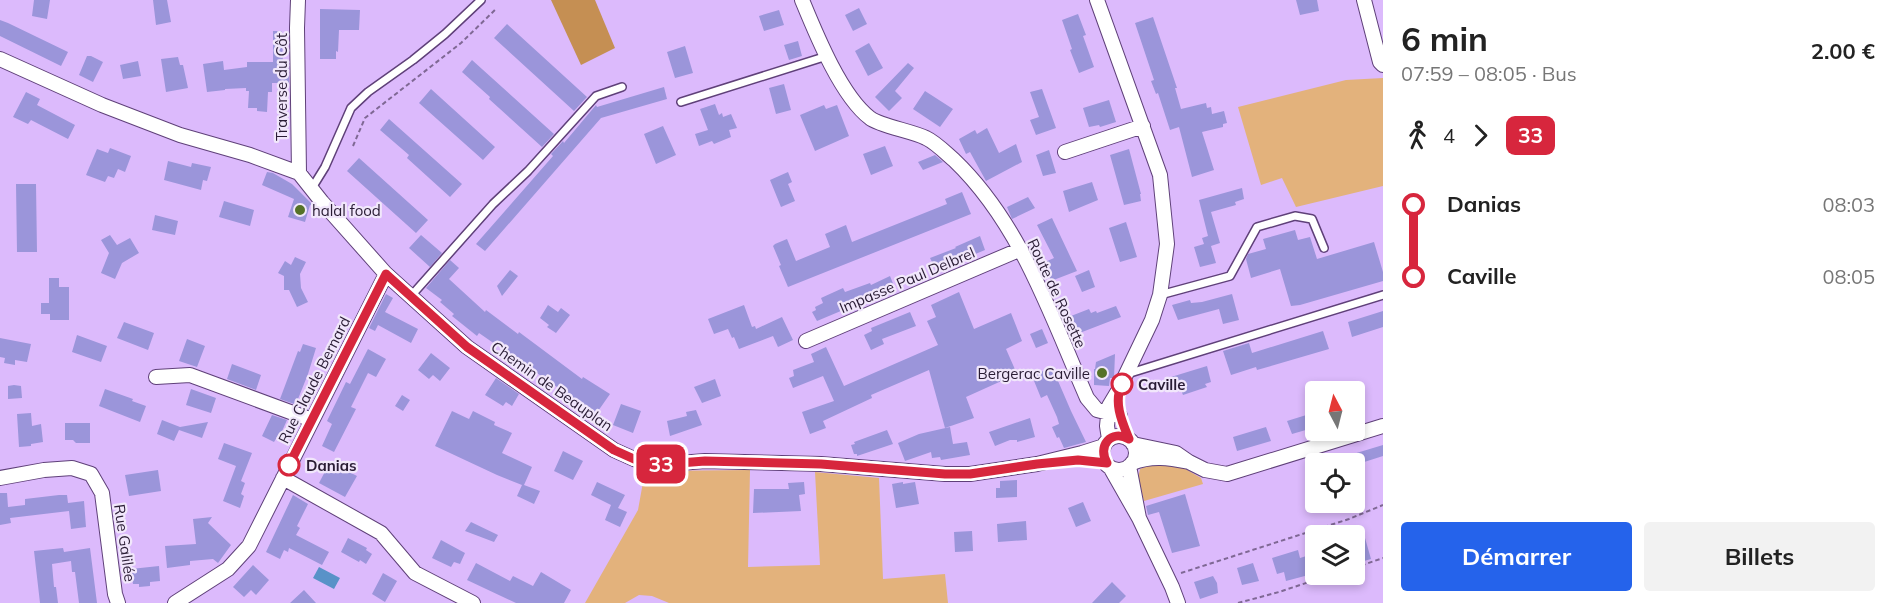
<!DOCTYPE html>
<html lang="fr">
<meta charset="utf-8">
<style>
body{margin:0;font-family:Mulish,sans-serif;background:#f2f2f2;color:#222;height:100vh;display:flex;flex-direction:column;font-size:22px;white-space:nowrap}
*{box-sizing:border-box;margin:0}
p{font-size:20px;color:#767676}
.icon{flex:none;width:33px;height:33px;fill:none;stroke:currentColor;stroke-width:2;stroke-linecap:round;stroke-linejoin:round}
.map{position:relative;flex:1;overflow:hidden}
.panel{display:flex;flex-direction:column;background:#fff;width:510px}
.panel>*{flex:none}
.badge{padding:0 12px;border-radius:9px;font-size:21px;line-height:39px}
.needle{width:39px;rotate:353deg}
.fabs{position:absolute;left:1305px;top:381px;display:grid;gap:12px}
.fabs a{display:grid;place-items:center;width:60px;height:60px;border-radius:6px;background:#fff;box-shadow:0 3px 9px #0003;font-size:30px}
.map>.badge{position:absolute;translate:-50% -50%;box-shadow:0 0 0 3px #fff}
.legs{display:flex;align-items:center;gap:9px;height:66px;padding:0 18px;font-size:20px}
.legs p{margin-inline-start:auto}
.head{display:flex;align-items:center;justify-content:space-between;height:102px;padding:0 18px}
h1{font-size:33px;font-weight:700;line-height:45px}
.button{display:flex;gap:12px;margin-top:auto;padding:12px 18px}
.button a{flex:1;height:69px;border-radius:6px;background:#2563eb;color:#fff;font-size:24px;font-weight:700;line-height:69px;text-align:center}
.button a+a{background:#f2f2f2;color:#222}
ul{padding:0 18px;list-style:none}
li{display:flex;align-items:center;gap:21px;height:72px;font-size:22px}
li i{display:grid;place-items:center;width:9px;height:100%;margin:0 8px;background:currentColor}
li i::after{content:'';width:15px;height:15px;margin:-8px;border:4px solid;border-radius:50%;background:#fff}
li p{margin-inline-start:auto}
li:first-child i{background:linear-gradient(#0000 50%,currentColor 0)}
li:last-child i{background:linear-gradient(currentColor 50%,#0000 0)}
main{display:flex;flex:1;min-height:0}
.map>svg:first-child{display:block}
</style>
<main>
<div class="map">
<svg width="1383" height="603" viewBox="0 0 1383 603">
<rect width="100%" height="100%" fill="#dcbafc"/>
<path fill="#e3b27c" d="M1383 78V186L1296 207 1282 178 1261 185 1238 107 1346 80Z
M1152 464H1177L1201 478 1203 484 1144 501 1138 478 1140 469Z
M750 470 748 567 820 565 815 472 879 478 883 579 945 574 948 603H669L652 596 639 595 625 603H585L638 510 645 471Z"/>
<path fill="#c58f53" d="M551 0H595L615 48 581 65Z"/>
<path fill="#5992c8" d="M319 567 340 578 334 589 313 578Z"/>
<path fill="#9b95da" d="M34 0H50L47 19 32 16Z
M153 0H167L171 22 156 25Z
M1296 0H1317L1319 11 1300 15Z
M859 8 867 24 853 31 845 15Z
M320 9 360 10 359 30H339L338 52 336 51V59H320Z
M779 10 784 25 764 31 759 16Z
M1078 14 1086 35 1083 36 1094 67 1079 73 1070 50 1072 49 1062 20Z
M1153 17 1177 88H1175L1181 109 1206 103 1207 108 1211 107 1212 114 1224 111 1227 123 1223 124V127L1202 132 1214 170 1192 177 1179 127 1170 130 1158 93 1156 94 1151 81 1154 80 1135 23Z
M0 20 8 23 68 52 61 66 0 36Z
M507 24 587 97 574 111 494 38Z
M273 31H282L283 68H289V83H272V92H268L267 112 257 111V108H248L249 91H246V88L225 89V90L207 92 203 64 223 61 224 70 247 67V62H273Z
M798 41 802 56 789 60 784 45Z
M869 43 883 68 868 76 855 51Z
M685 46 693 73 675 78 667 52Z
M87 56H91L103 62 93 82 79 75Z
M178 57 180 65H183L188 88 166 92 161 59Z
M472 60 554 134 542 147 489 99 490 97 462 72Z
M138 61 141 76 123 79 120 65Z
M908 63 914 68 895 91 902 98 889 111 875 97Z
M784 84 791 110 776 114 769 88Z
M664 87 667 99 601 118 485 251 476 244 553 156 551 154 563 141 564 143 596 105 597 107Z
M431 89 495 147 483 160 419 103Z
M1042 89 1056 128 1036 135 1030 120 1039 117 1030 92Z
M925 91 953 109 940 127 913 109Z
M26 92 40 99 37 105 75 125 68 139 31 120 28 124 13 117Z
M1109 100 1116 122 1100 127 1099 125 1089 127 1083 108Z
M715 104 719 115 722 113 723 117 731 114 737 128 729 130 731 137 714 144 712 141 699 146 695 134 708 130 700 109Z
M824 105 826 109 837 105 849 136 815 151 800 115Z
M389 119 462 184 450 197 407 158 409 155 380 130Z
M663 126 676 155 656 164 644 134Z
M987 128 999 153 1016 144 1022 162 986 181 970 152 966 154 959 139 975 130 977 134Z
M885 146 893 166 871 175 863 154Z
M110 148 131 156 125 172 118 169 114 178 108 176 105 182 86 175 97 149 108 153Z
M1129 149 1141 194H1140L1141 201 1124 205 1110 155Z
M1049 150 1056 173 1043 176 1036 155Z
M935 155 943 162 923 170 918 162Z
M359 158 428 220 416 233 347 171Z
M168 161 191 167 192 163 211 167 207 181 203 180 201 190 164 180Z
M267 172 273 173 292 184 315 207 310 205 305 222 288 217 294 199 262 185Z
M788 172 792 182 788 184 795 201 781 207 770 180Z
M1092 182 1098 200 1069 212 1063 191Z
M16 184H36L37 252H17Z
M1242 188 1244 199 1235 202 1236 205 1211 212 1220 243 1211 246 1216 263 1200 267 1194 247 1204 244 1202 238 1208 236 1199 200Z
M962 192 971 214 788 287 779 266 781 265 773 246 775 244 787 239 796 261 830 247 825 234 846 225 852 242 947 204 945 199Z
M1028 197 1035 208 1012 219 1007 207Z
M224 201 254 210 250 226 219 217Z
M155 215 178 221 175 235 152 230Z
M1052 218 1077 271 1051 281 1045 262 1054 258 1037 225Z
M1126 222 1137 257 1120 262 1109 228Z
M1295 230 1298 240 1310 237 1317 259 1374 242 1383 272V281L1300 305 1291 306 1280 269 1251 278 1246 259 1248 254 1266 249 1263 239Z
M110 235 117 245 130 238 139 253 122 263 115 279 101 273 109 253 101 240Z
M421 235 442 253 430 267 409 248Z
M980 236 985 250 944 267 943 265 935 268 930 258 956 248 955 247Z
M295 257 306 262 300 274 301 288 308 302 297 307 289 290H284V276L278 273 285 261 291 265Z
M450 260 459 268 449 279 485 312 486 310 518 334 519 332 527 338 582 379 583 377 610 394 596 414 479 333 477 336 452 316 454 314 440 302 442 300 426 288Z
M510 270 518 276 502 296 497 286Z
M1089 270 1095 287 1082 292 1075 276Z
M890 276 894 286 875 293 876 296 867 300 817 321 812 312 816 310 815 307 823 303 821 298 843 288 845 292 870 283 871 285Z
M49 278H59V287H69V320H50V314H41V303H49Z
M959 292 974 329 1011 313 1022 341 1006 349 1017 374 966 397 974 418 945 428 929 370 871 395 872 398 823 421 826 428 810 434 802 412 834 401 823 376 793 388 789 378 794 376 793 370 814 362 811 354 826 347 844 386 938 345 927 321 936 317 931 305Z
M386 294 393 298 385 312 418 329 411 343 378 325 375 331 369 328Z
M1232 294 1239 320 1223 324 1219 309 1178 320 1172 305 1190 300 1191 303 1202 302Z
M548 305 558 312 561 308 570 315 556 333 547 327 549 325 540 318Z
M744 305 752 327 755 326 756 329 782 317 793 340 778 347 773 336 739 349 734 337 732 338 728 329 714 334 708 319Z
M1116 306 1121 317 1077 334 1071 316 1089 309 1091 313 1096 311 1097 313Z
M1383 311V327L1352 337 1348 322Z
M910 312 916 326 882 339 884 344 871 350 864 335 872 331 871 328Z
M124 322 154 333 148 350 117 338Z
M1042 329 1048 343 1036 348 1030 334Z
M1323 331 1329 349 1257 370 1256 367 1231 375 1223 351 1249 343 1252 353Z
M77 335 107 346 101 362 72 352Z
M0 338 31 344 27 362 15 360V365L4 363 5 358 0 357Z
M187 339 205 346 197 367 179 361Z
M303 344 316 348 308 374 298 399H296L294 404 280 399 298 351 300 352Z
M368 349 386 359 376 377 368 373 351 407 356 409 334 452 322 446 332 424 327 421 346 382 350 384Z
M431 353 450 368 440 381 433 375 429 379 418 370Z
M1115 354 1114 378H1110L1109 386 1094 385V369H1095L1096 362Z
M232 364 261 375 256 390 227 379Z
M1207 366 1211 382 1205 384 1207 387 1183 395 1181 390 1175 391 1171 377Z
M1052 367 1071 411 1086 442 1064 448 1059 437 1057 438 1052 427 1059 424 1057 417 1047 395 1041 398 1032 376Z
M496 378 519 394 512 406 506 402 503 406 485 395Z
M715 379 721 396 702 403 694 387Z
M14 385 21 386 22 398 8 399V386Z
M105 389 133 399 132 401 146 406 140 422 99 406Z
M191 389 216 398 211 413 186 405Z
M402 395 410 400 403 411 395 406Z
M621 404 641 411 633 433 613 425Z
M696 410 702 425 670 436 667 421 687 416 686 412Z
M452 411 469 419 473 411 495 422 494 425 512 433 502 453 532 467 524 485 540 491 534 504 517 496 522 485 497 475 435 446Z
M1316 412V427L1292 434 1287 421Z
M31 413 32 426 41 424 43 442 31 444V446L19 447 17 414Z
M272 415 287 420 279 438 277 437 274 442 262 436Z
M1030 418 1035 437 1017 442V440H1010L995 446 989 432Z
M162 420 180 427 208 422 202 438 179 430 174 441 157 434Z
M65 423H90V443H76L73 440H65Z
M950 427 953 444 967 442 970 455 941 460 940 457 932 458 931 452 905 461 898 443 919 434Z
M1266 427 1271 441 1237 451 1233 437Z
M887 430 893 444 857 456V454H854L851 445 855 444 854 442Z
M224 443 252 453 241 481 245 483 241 494 244 496 240 508 223 501 236 466 218 459Z
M1383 445V456L1358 464H1330V461Z
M563 451 583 461 573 480 554 471Z
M330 462 357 476 345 497 319 483Z
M158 470 161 491 129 496 125 475Z
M1017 480V497L996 498V488H1000V481Z
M597 482 625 495 618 508 627 512 620 527 605 520 611 505 591 495Z
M804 482 805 494 799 495 801 511 753 513 754 489H789L788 483Z
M903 482V484L915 482 919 504 896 508 892 484Z
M0 493H7L8 507 25 505V499L59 495H67L68 503 84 501 86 527 71 529 69 511 10 518 11 523 0 525Z
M1185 494 1200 546 1172 553 1159 512 1148 515 1146 506Z
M293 495 308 504 297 526 300 528 296 535 329 552 322 565 289 548 288 552 284 550 280 559 266 552Z
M1083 502 1091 521 1076 527 1068 508Z
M212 517 208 523 231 545 218 563 213 559 190 561V565L167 568 165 546 196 544 193 519Z
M1026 521 1027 540 998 542 997 524Z
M471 522 498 535 494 542 465 531Z
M972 531 973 551 955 552 954 532Z
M348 538 367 548 366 550 372 554 366 564 360 560 359 562 341 552Z
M1365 538 1371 559 1354 564V541Z
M441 540 465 553 460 564 454 562 451 567 432 558Z
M63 548 64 552 90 548 97 603H79L75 572H72L71 561 52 564 54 587H56L58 603H40L34 551Z
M1298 550 1300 558 1316 553V573L1286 581 1284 572 1277 574 1272 558Z
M476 563 510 581 513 576 533 586 541 572 571 590 564 603H516L467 580Z
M1253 563 1259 581 1242 585 1237 568Z
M253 565 269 580 256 595 251 590 244 597 233 587Z
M159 566 160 581 150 582V586L139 587V584H133L131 569Z
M383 573 397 581 385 602 372 594Z
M1213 576 1217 583 1218 593 1200 599 1194 582Z
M1112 582 1126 596 1119 603H1092Z
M304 590 316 603H290Z"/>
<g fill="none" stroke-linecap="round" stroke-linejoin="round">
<g stroke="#5f4079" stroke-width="10">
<path id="service" d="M681 102 827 56
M312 188 325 167 351 108 368 92 413 60 445 34 481 0
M1160 295 1230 276 1257 227 1295 216 1312 219 1324 248
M411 296 493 204 528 171 596 96 622 87
M1127 374 1383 295"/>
</g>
<g stroke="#5f4079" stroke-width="16">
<path id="minor" d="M298 0 297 28 299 173
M802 0C816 34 841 96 870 118 880 126 912 131 926 138 935 142 946 153 954 160 1021 224 1051 316 1087 398L1097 410 1120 416
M1097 0 1160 175 1167 244 1160 295 1152 320 1118 391 1109 406 1107 426 1109 439
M1364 0 1380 62 1383 65
M0 59 102 105 180 135 250 155 299 173
M1065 152 1143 126
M299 173 322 202 386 274 467 347 614 450 634 459 654 465 705 461 821 464 945 474H970L1037 464 1082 453 1104 446
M806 341 1021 249
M156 377 190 375 312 420
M1102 453a17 17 0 1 1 34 0a17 17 0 1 1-34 0Z
M1189 462 1205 470 1227 474 1383 426
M1132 463C1152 455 1169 458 1189 462L1176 453 1133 444
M1110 467 1139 518 1129 466
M0 478 44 470 72 468 91 474 102 493 115 594 118 603
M283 478 381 533 415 573 473 603
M1139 518 1172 587 1178 603
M175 603 228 569 249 546 386 274"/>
</g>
<path stroke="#7f6894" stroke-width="2" stroke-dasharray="4.5 3" stroke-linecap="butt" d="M353 146 365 118 461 43 497 8
M1354 568 1383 558
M1181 573 1349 519 1383 505
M1238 603 1279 592 1333 574"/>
<use href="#service" stroke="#fff" stroke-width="7"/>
<use href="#minor" stroke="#fff" stroke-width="14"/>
</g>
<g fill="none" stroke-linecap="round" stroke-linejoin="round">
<g stroke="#fff" stroke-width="14">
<path id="line-1" d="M289 465 386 274 467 347 614 450 634 459 654 465 705 461 821 464 945 474H970L1037 464 1078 460 1107 463C1097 446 1111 429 1129 439 1122 422 1113 402 1122 384"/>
</g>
<use href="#line-1" stroke="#d7263d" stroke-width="9"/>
</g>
<g fill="#557228" stroke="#f1e7fb" stroke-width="2">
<circle cx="300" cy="210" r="6"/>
<circle cx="1102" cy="373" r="6"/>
</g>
<g fill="#fff" stroke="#d7263d" stroke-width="3">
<circle cx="1122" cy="384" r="10"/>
<circle cx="289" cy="465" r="10"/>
</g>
<g text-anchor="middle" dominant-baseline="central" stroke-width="4.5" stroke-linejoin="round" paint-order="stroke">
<g font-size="15" fill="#291c34" stroke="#f1e7fb">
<text transform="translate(281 87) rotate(-90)">Traverse du Côt</text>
<text transform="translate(907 280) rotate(-23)">Impasse Paul Delbrel</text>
<text transform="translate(1057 293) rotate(65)">Route de Rosette</text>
<text transform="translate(314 380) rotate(-63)">Rue Claude Bernard</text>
<text transform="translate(552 386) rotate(35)">Chemin de Beauplan</text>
<text transform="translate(125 543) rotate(82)">Rue Galilée</text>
</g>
<g font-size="15" fill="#291c34" stroke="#f1e7fb" text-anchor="start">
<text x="312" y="210">halal food</text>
<text x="1090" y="373" text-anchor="end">Bergerac Caville</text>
</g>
<g font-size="15" font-weight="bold" fill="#291c34" stroke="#f1e7fb" text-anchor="start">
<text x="1138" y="384">Caville</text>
<text x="306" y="465">Danias</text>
</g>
</g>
</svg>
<div class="fabs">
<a><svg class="needle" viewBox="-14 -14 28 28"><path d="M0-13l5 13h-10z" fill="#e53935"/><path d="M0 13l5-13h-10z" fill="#767676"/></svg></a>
<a><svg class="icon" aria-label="locate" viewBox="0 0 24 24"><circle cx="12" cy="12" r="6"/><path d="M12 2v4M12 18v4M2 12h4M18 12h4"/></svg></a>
<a><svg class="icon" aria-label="layers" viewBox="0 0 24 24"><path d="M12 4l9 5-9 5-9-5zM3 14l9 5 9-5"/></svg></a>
</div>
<b class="badge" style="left:661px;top:464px;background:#d7263d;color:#fff">33</b>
</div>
<section class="panel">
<div class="head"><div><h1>6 min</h1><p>07:59 – 08:05 · Bus</p></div><b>2.00 €</b></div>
<div class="legs"><svg class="icon" aria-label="walk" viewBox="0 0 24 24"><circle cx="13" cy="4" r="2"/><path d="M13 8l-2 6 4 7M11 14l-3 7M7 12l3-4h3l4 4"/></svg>4<svg class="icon" aria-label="forward" viewBox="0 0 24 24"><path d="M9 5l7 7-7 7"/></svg><b class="badge" style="background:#d7263d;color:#fff">33</b></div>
<ul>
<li><i style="color:#d7263d"></i><b>Danias</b><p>08:03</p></li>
<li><i style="color:#d7263d"></i><b>Caville</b><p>08:05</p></li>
</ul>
<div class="button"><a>Démarrer</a><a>Billets</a></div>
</section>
</main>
